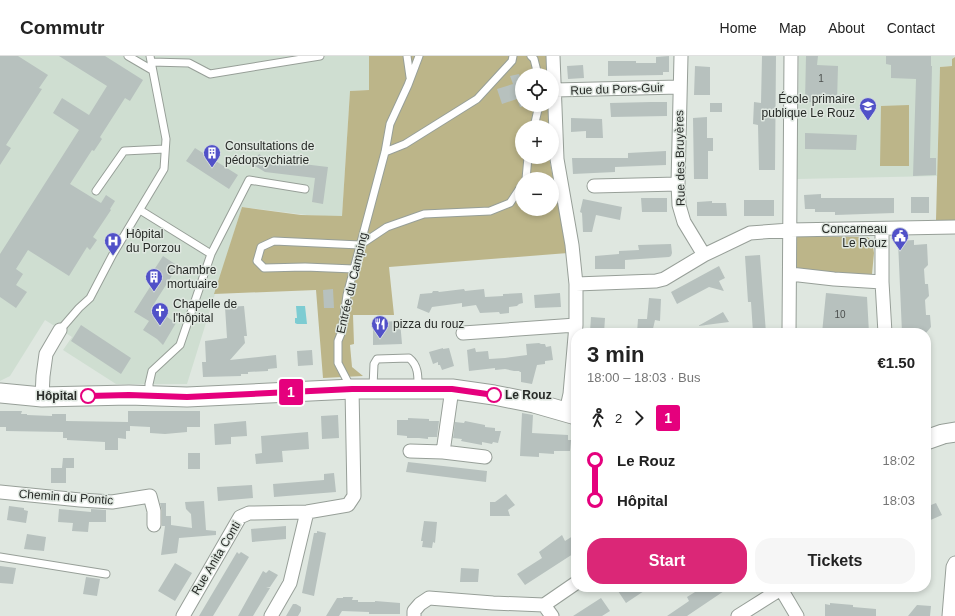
<!DOCTYPE html>
<meta charset="utf-8">
<style>
body{margin:0;font-family:Helvetica,sans-serif;background:#f6f6f6;color:#222;height:100vh;display:flex;flex-direction:column;font-size:15px;white-space:nowrap}
*{box-sizing:border-box;margin:0}
p{font-size:13px;color:#767676}
.icon{flex:none;width:22px;height:22px;fill:none;stroke:currentColor;stroke-width:2;stroke-linecap:round;stroke-linejoin:round}
.map{position:relative;flex:1;overflow:hidden}
.panel{position:absolute;left:571px;top:272px;width:360px;height:264px;display:flex;flex-direction:column;background:#fff;border-radius:16px;box-shadow:0 2px 6px #0003}
.panel>*{flex:none}
.badge{padding:0 8px;border-radius:3px;font-size:14px;line-height:26px}
.tools{position:absolute;left:515px;top:12px;display:grid;gap:8px}
.tools a{display:grid;place-items:center;width:44px;height:44px;border-radius:50%;background:#fff;box-shadow:0 2px 6px #0003;font-size:20px}
.map>.badge{position:absolute;translate:-50% -50%;box-shadow:0 0 0 2px #fff}
.legs{display:flex;align-items:center;gap:6px;height:44px;padding:0 16px;font-size:13px}
.legs p{margin-inline-start:auto}
.summary{display:flex;align-items:center;justify-content:space-between;height:68px;padding:0 16px}
h1{font-size:22px;font-weight:800;line-height:30px}
.button{display:flex;gap:8px;margin-top:auto;padding:8px 16px}
.button a{flex:1;height:46px;border-radius:16px;background:#db2777;color:#fff;font-size:16px;font-weight:800;line-height:46px;text-align:center}
.button a+a{background:#f6f6f6;color:#222}
ul{padding:0 16px;list-style:none}
li{display:flex;align-items:center;gap:14px;height:40px;font-size:15px}
li i{display:grid;place-items:center;width:6px;height:100%;margin:0 5px;background:currentColor}
li i::after{content:'';width:10px;height:10px;margin:-5px;border:3px solid;border-radius:50%;background:#fff}
li p{margin-inline-start:auto}
li:first-child i{background:linear-gradient(#0000 50%,currentColor 0)}
li:last-child i{background:linear-gradient(currentColor 50%,#0000 0)}
header{display:flex;align-items:center;gap:24px;box-sizing:border-box;height:56px;padding:0 20px;background:#fff;border-bottom:1px solid #e0e0e0}
header strong{font-size:19px}
nav{display:flex;gap:22px;margin-inline-start:auto;font-size:14px}
.map>svg:first-child{display:block}
</style>
<header>
<strong>Commutr</strong>
<nav><a>Home</a><a>Map</a><a>About</a><a>Contact</a></nav>
</header>
<div class="map">
<svg width="955" height="560" viewBox="0 0 955 560">
<rect width="100%" height="100%" fill="#dfe7e0"/>
<path fill="#cfded1" d="M0 0H370L369 34 350 35 342 161 307 159 242 151 187 328H116L63 294 72 281 45 264 10 320 0 325Z
M799 0H955L952 3V10L940 11 937 120 797 123Z"/>
<path fill="#bcb589" fill-rule="evenodd" d="M369 0H547L548 19H522V49H550L548 71H522V101H549L568 197 389 211 394 259H353L354 288 350 289 352 311 363 320 323 322 316 234 214 238 242 151 301 159 342 160 350 35 369 34ZM522 123H552V153H522Z
M955 1V164H936L940 11 952 10V3Z
M909 49V110H880L881 50Z
M800 180 867 181 872 184 874 197 872 218 863 220 797 214 794 210 795 182Z"/>
<path fill="#7dccd2" d="M296 250H305L307 268H297L295 267V262H297Z"/>
<path fill="#b7c1be" d="M0 0H18L48 19 39 32 42 33 6 89 11 92 0 109Z
M59 0H105L143 24 130 45 125 42 100 81 102 83 94 95 92 94 70 128 101 147 106 139 115 145 110 153 111 154 93 181 97 184 90 194 87 191 69 220 28 194 16 213 23 218 16 229 27 236 16 252 0 241V198L79 74 53 57 62 42 89 59 107 30Z
M669 0V16H663V19L608 20V5H636V7H656V1Z
M762 0H776L775 114H759L758 69 753 68 754 46 761 47Z
M806 0H818L817 9 838 10 837 46H805Z
M886 0H931V10H932L930 102H936V119L913 120 916 23 891 22V9L886 8Z
M583 9 584 22 568 23 567 10Z
M695 10 710 11V39H694Z
M519 18 522 25V51H520L517 43 502 48 497 33 513 28 510 20Z
M651 46H667V60L611 61 610 47Z
M710 47H722V56H710Z
M707 61V82H713V95H708V123H694L693 62Z
M571 62 602 63 603 82H586V75L571 76Z
M805 77 857 79 856 94 805 93Z
M195 92 238 119 229 133 186 105Z
M666 95V109L615 111V116L573 118 572 102H628V97Z
M259 98 269 104 328 111 323 148 312 146 315 122 265 116 252 108Z
M821 138V142H894V157L835 159V156H815V153H805L804 139Z
M911 141H929V157H911Z
M641 142H667V156H642Z
M583 143 622 151 620 164 596 159 592 176H583L582 157 580 156Z
M744 144H774V160H744Z
M712 145V147H726L727 160H697V146Z
M914 184V189L927 188 928 209 924 213 925 228H928L929 240 925 244 926 259H930L931 271 926 277H902L898 185Z
M671 188 672 197 671 200 669 201 625 204V213H595V200L619 198V195L639 194 638 189Z
M760 199 766 277H753L751 246H748L745 200Z
M163 200 178 210 152 251 176 267 163 289 157 283 143 274 149 265 134 256 157 220 152 217Z
M719 210 725 222 719 225 724 235 709 231 677 248 671 236Z
M333 233 334 252H324L323 234Z
M464 233 465 235 484 233 485 241 503 240V238L522 237 523 247 519 248 517 250 509 251V257L500 258 499 256 480 257 476 249 462 251V247L432 251 429 257 417 252 420 238 432 237 433 235H438L439 236Z
M560 237 561 251 535 252 534 239Z
M826 237 867 241 869 277H822Z
M649 242 661 243 660 265 655 264 652 277H637L638 263H647Z
M244 250 247 280H244L245 287 230 304 276 299 277 312 268 313V315L248 316V318H241V320L203 321 202 306H206L205 285 227 282 225 251Z
M723 256 729 266 698 270Z
M591 261 605 262 604 277 590 276Z
M400 265 402 288 373 289V266Z
M81 269 131 302 121 318 71 285Z
M539 287 541 288H545L546 291 551 290 553 304 545 305V308L537 309 532 328 521 326V316H519L520 315H514L505 313 495 314V312L469 315 467 294 475 292 476 296 488 295 489 303 505 302 527 299 526 288Z
M443 292V293L449 292 454 310 442 314 440 309H438V306L433 308 429 296Z
M312 294 313 309 298 310 297 295Z
M0 355H22L21 358H27V359L52 360V358H66V365L128 366V355H200V371H187V376L165 378 150 377V371L130 370V375H126V383L118 382V394H105V386L67 384V382H63V376L6 375V371H0Z
M522 357 533 359 532 377 568 379V384H571L570 395H554V398L539 397V401L520 400Z
M338 359 339 382 322 383 321 360Z
M408 362 429 363V365H439L437 381H428V383L419 382H407V380L397 379V364H408Z
M246 365 247 380 231 381V388L215 389 214 368Z
M465 365 485 369V371L495 372V375H501L498 387 493 386 492 388 482 386V389L461 385 462 383 453 382 455 366 464 367Z
M308 376 309 393 282 395 283 406 256 408 255 398 262 397 261 380Z
M188 397H200V413H188Z
M63 402H74V412H66V427H51V412H62Z
M408 406 487 415 486 426 406 416Z
M334 417 336 436 274 441 273 428 324 424V418Z
M252 429 253 442 218 445 217 431Z
M506 438 515 449 508 454 510 460H490V446H495Z
M204 445 206 474 216 475V479L179 482 177 497 161 499 165 470H162V455L160 447H166V460H171V469L192 472 191 458 186 453 185 446Z
M936 447 942 459 926 466V451Z
M9 450 24 452V454L28 455 26 467 7 464Z
M59 453 91 456V453L106 454V466H89L88 476 72 475 73 467 58 466Z
M424 465 437 466 435 487 433 486 432 492 422 491 423 485H421Z
M286 470V483L252 486 251 473Z
M317 475 326 477 314 540 302 537 314 477H317Z
M27 478 46 481 44 495 24 493Z
M576 478V496L525 529 517 518 542 502 539 496 562 479 565 485Z
M237 496 239 498 241 496 249 501 213 560H199Z
M175 507 192 517 175 545 158 535Z
M0 510 16 512 13 528 0 527Z
M461 512 479 513 478 526H460Z
M269 514 278 519 270 531H266L270 532 253 560H238L263 515 266 517Z
M86 521 100 523 97 540 83 538Z
M624 531H650L626 547 618 535Z
M703 531H730L687 560H667L689 545 687 541Z
M343 541H353L352 544H358V546H375V545L400 547V558H369V556L342 555 339 560H326L337 542H343Z
M601 542 610 555 602 560H573Z
M830 547 853 549V551L876 553V560H825V548L830 549Z
M293 548H296L301 551V555L298 560H286Z
M917 549 931 550 930 560H908Z"/>
<g fill="none" stroke-linecap="round" stroke-linejoin="round">
<g stroke="#979f98" stroke-width="9">
<path id="service" d="M128 0 152 14
M407 0 410 21
M531 0 534 3 538 19
M151 6 189 7 210 18 320 0
M534 71 539 49
M385 96 405 88 477 43 512 5 513 0
M526 123 528 101
M96 135 124 95 165 93
M140 154 211 198
M354 213 305 211 264 212 257 205 261 191 274 185 360 189 387 171 424 158 490 155 510 147 522 129
M60 274 79 252 90 242 113 198 164 113 166 83 150 0
M373 331 374 308 377 303 409 302C419 310 418 321 418 333
M351 332 338 307V285L342 275 347 239 385 96 390 68 408 29 419 0
M149 339V328L152 315 180 289 211 198 249 124 305 133
M0 501 106 518"/>
</g>
<g stroke="#979f98" stroke-width="15">
<path id="minor" d="M553 0 557 103 572 189 576 228V269L570 338 566 356
M681 0 678 128 679 149 684 166 704 199
M555 34 679 31
M594 130 678 128
M882 173V226L885 277
M790 218 834 223 882 226
M576 228 656 225 664 223 704 199 750 177 790 174 955 171
M463 277 576 269
M789 277 791 0
M452 333 443 396 485 401
M42 341 43 320 46 298 60 274
M410 395 443 396
M0 436 80 444 112 446 150 440 154 455V469
M781 533 797 560
M544 549 576 527
M544 549 552 560
M183 560 240 461 249 457 307 456 348 449 354 440 352 333
M271 560 290 527 307 456
M414 560V555L420 548 429 542 493 547 544 549
M738 560 784 531
M949 560 953 511 955 507"/>
</g>
<g stroke="#979f98" stroke-width="21">
<path id="secondary" d="M0 337 42 341 129 339 187 341 352 333H452L494 339 534 347 576 359
M926 384 943 378 955 376"/>
</g>
<use href="#service" stroke="#fff" stroke-width="7"/>
<use href="#minor" stroke="#fff" stroke-width="13"/>
<use href="#secondary" stroke="#fff" stroke-width="19"/>
</g>
<g fill="none" stroke-linecap="round" stroke-linejoin="round">
<g stroke="#fff" stroke-width="9">
<path id="line-1" d="M88 340 129 339 187 341 352 333H452L494 339"/>
</g>
<use href="#line-1" stroke="#e5007d" stroke-width="6"/>
</g>
<defs>
<g id="school-pin" transform="scale(0.9)"><path d="M0 17L-7.5 6A9.5 9.5 0 1 1 7.5 6Z" fill="#5151c8" stroke="#dfe7e0"/><path d="M0-5L7-2L0 1L-7-2ZM-4 1L0 2.5L4 1V4Q0 6-4 4Z" fill="#fff"/></g>
<g id="building-pin" transform="scale(0.9)"><path d="M0 17L-7.5 6A9.5 9.5 0 1 1 7.5 6Z" fill="#5151c8" stroke="#dfe7e0"/><path d="M-4-6H4V6H1V3H-1V6H-4ZM-2.5-4.3h1.7v1.8h-1.7ZM.8-4.3h1.7v1.8H.8ZM-2.5-1h1.7V.8h-1.7ZM.8-1h1.7V.8H.8Z" fill="#fff"/></g>
<g id="civic-pin" transform="scale(0.9)"><path d="M0 17L-7.5 6A9.5 9.5 0 1 1 7.5 6Z" fill="#5151c8" stroke="#dfe7e0"/><path d="M-.6-6.5H3V-4.5H.6V-3L4-1V1h2V6H-6V1h2V-1L-.6-3ZM-1.2 2.5V6h2.4V2.5Z" fill="#fff"/></g>
<g id="hospital-pin" transform="scale(0.9)"><path d="M0 17L-7.5 6A9.5 9.5 0 1 1 7.5 6Z" fill="#5151c8" stroke="#dfe7e0"/><path d="M-5-5h3v3.5h4V-5h3V5h-3V1.5h-4V5h-3Z" fill="#fff"/></g>
<g id="church-pin" transform="scale(0.9)"><path d="M0 17L-7.5 6A9.5 9.5 0 1 1 7.5 6Z" fill="#5151c8" stroke="#dfe7e0"/><path d="M-1.2-6h2.4v3.5h3.3v2.4h-3.3V6h-2.4V-.1h-3.3v-2.4h3.3Z" fill="#fff"/></g>
<g id="restaurant-pin" transform="scale(0.9)"><path d="M0 17L-7.5 6A9.5 9.5 0 1 1 7.5 6Z" fill="#5151c8" stroke="#dfe7e0"/><path d="M-5-6h1v4h1v-4h1v4h1v-4h1v5L-1.5 .5V6h-2V.5L-5-1ZM5-6V6H3V1.5H1.5Q1.5-4 5-6Z" fill="#fff"/></g>
</defs>
<g fill-rule="evenodd">
<use href="#school-pin" x="868" y="50"/>
<use href="#building-pin" x="212" y="97"/>
<use href="#civic-pin" x="900" y="180"/>
<use href="#hospital-pin" x="113" y="185"/>
<use href="#building-pin" x="154" y="221"/>
<use href="#church-pin" x="160" y="255"/>
<use href="#restaurant-pin" x="380" y="268"/>
</g>
<g fill="#fff" stroke="#e5007d" stroke-width="2">
<circle cx="494" cy="339" r="7"/>
<circle cx="88" cy="340" r="7"/>
</g>
<g text-anchor="middle" dominant-baseline="central" stroke-width="3" stroke-linejoin="round" paint-order="stroke">
<g font-size="10" fill="#4c504e">
<text x="821" y="22">1</text>
<text x="840" y="258">10</text>
</g>
<g font-size="12" fill="#282b28" stroke="#dfe7e0">
<text transform="translate(617 33) rotate(-2)">Rue du Pors-Guir</text>
<text transform="translate(680 102) rotate(-91)">Rue des Bruyères</text>
<text transform="translate(352 227) rotate(-77)">Entrée du Camping</text>
<text transform="translate(66 441) rotate(4)">Chemin du Pontic</text>
<text transform="translate(216 502) rotate(-59)">Rue Anita Conti</text>
</g>
<g font-size="12" fill="#282b28" stroke="#dfe7e0" text-anchor="start">
<text x="855" y="43" text-anchor="end">École primaire<tspan x="855" dy="14">publique Le Rouz</tspan></text>
<text x="225" y="90">Consultations de<tspan x="225" dy="14">pédopsychiatrie</tspan></text>
<text x="887" y="173" text-anchor="end">Concarneau<tspan x="887" dy="14">Le Rouz</tspan></text>
<text x="126" y="178">Hôpital<tspan x="126" dy="14">du Porzou</tspan></text>
<text x="167" y="214">Chambre<tspan x="167" dy="14">mortuaire</tspan></text>
<text x="173" y="248">Chapelle de<tspan x="173" dy="14">l'hôpital</tspan></text>
<text x="393" y="268">pizza du rouz</text>
</g>
<g font-size="12" font-weight="bold" fill="#282b28" stroke="#dfe7e0" text-anchor="start">
<text x="505" y="339">Le Rouz</text>
<text x="77" y="340" text-anchor="end">Hôpital</text>
</g>
</g>
</svg>
<div class="tools">
<a><svg class="icon" aria-label="locate" viewBox="0 0 24 24"><circle cx="12" cy="12" r="6"/><path d="M12 2v4M12 18v4M2 12h4M18 12h4"/></svg></a>
<a>+</a>
<a>−</a>
</div>
<b class="badge" style="left:291px;top:336px;background:#e5007d;color:#fff">1</b>
<section class="panel">
<div class="summary"><div><h1>3 min</h1><p>18:00 – 18:03 · Bus</p></div><b>€1.50</b></div>
<div class="legs"><svg class="icon" aria-label="walk" viewBox="0 0 24 24"><circle cx="13" cy="4" r="2"/><path d="M13 8l-2 6 4 7M11 14l-3 7M7 12l3-4h3l4 4"/></svg>2<svg class="icon" aria-label="forward" viewBox="0 0 24 24"><path d="M9 5l7 7-7 7"/></svg><b class="badge" style="background:#e5007d;color:#fff">1</b></div>
<ul>
<li><i style="color:#e5007d"></i><b>Le Rouz</b><p>18:02</p></li>
<li><i style="color:#e5007d"></i><b>Hôpital</b><p>18:03</p></li>
</ul>
<div class="button"><a>Start</a><a>Tickets</a></div>
</section>
</div>
